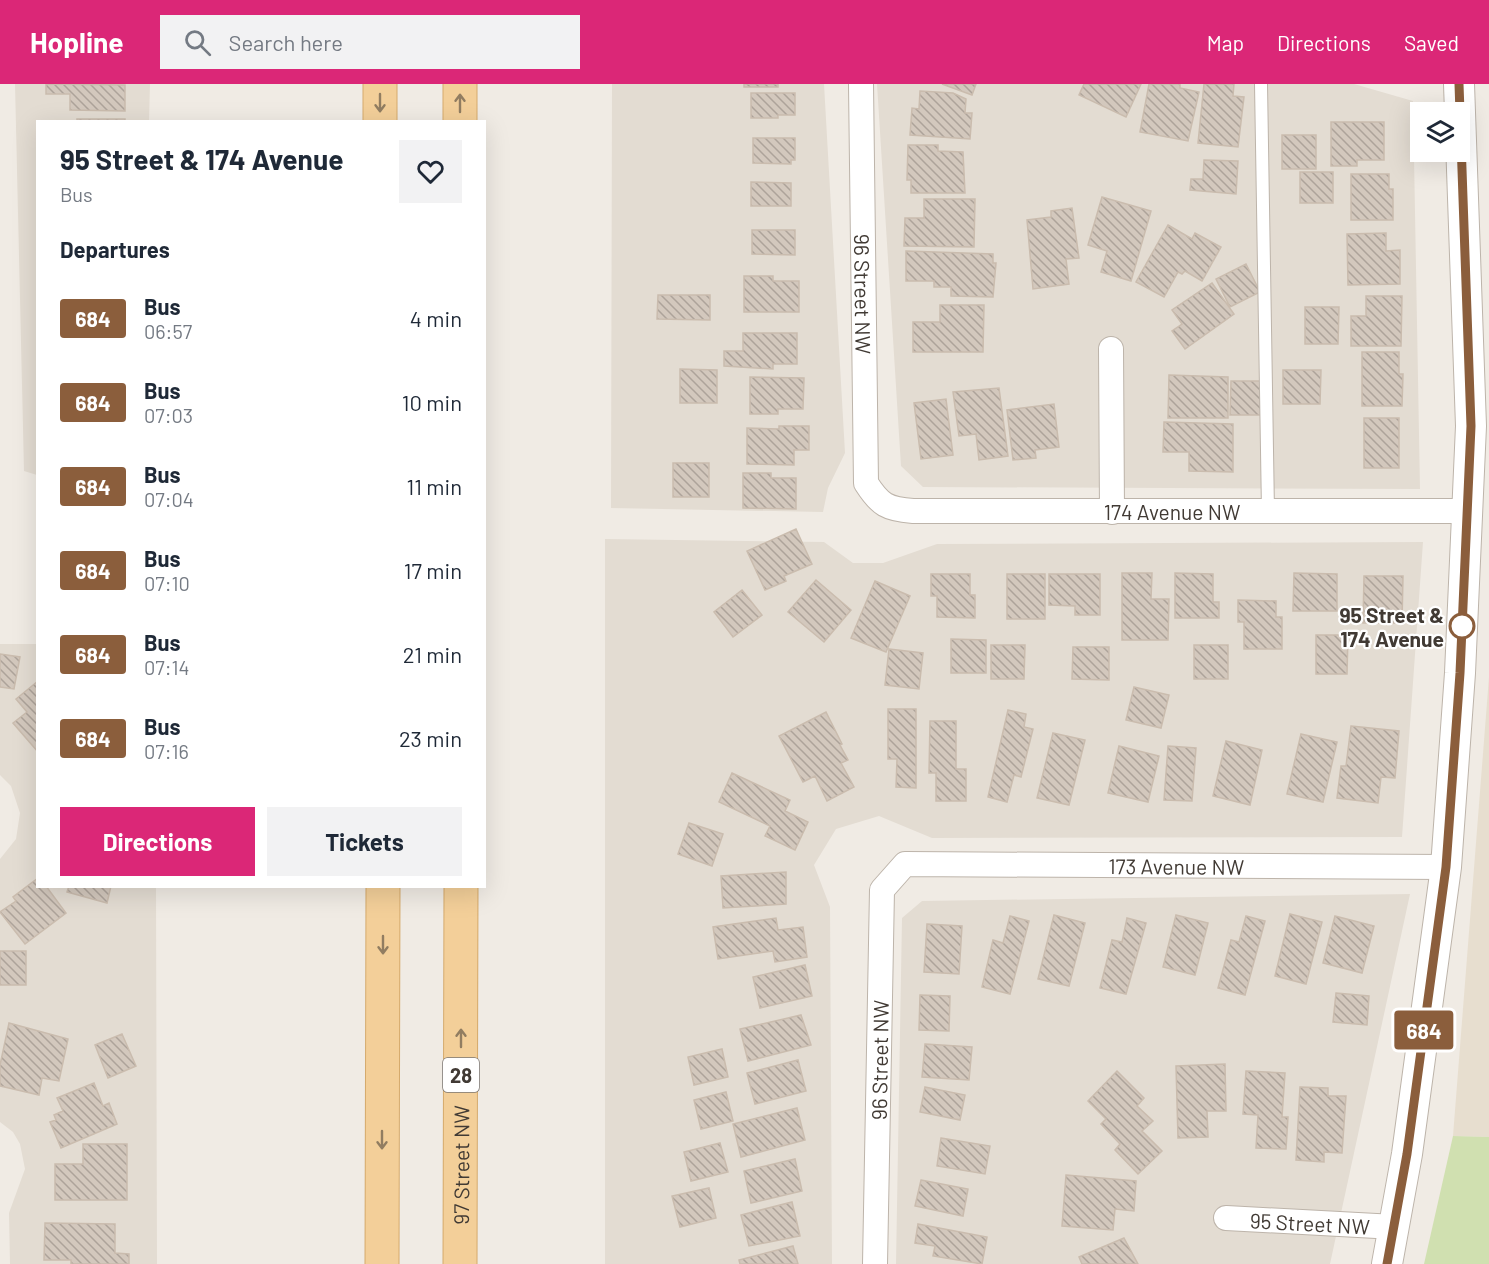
<!DOCTYPE html>
<style>
body{margin:0;font-family:Barlow,sans-serif;background:#f2f2f3;color:#1f2937;height:100vh;display:flex;flex-direction:column;font-size:22px;white-space:nowrap}
*{box-sizing:border-box;margin:0}
p{font-size:20px;color:#747a83}
.icon{flex:none;width:33px;height:33px;fill:none;stroke:currentColor;stroke-width:2;stroke-linecap:round;stroke-linejoin:round}
.map{position:relative;flex:1;overflow:hidden}
.sheet{position:absolute;left:36px;top:36px;width:450px;height:768px;display:flex;flex-direction:column;background:#fff;border-radius:0px;box-shadow:0 6px 24px #0002}
.sheet>*{flex:none}
.badge{padding:0 12px;border-radius:4px;font-size:21px;line-height:39px}
.tools{position:absolute;left:1410px;top:18px;display:grid;gap:12px}
.tools a{display:grid;place-items:center;width:60px;height:60px;border-radius:0px;background:#fff;box-shadow:0 6px 24px #0002;font-size:30px}
.map>.badge{position:absolute;translate:-50% -50%;box-shadow:0 0 0 3px #fff}
h2{padding:0 24px;font-size:22px;line-height:54px}
.round{display:grid;place-items:center;flex:none;width:63px;height:63px;border-radius:0px;background:#f2f2f3}
.overview{display:flex;align-items:center;justify-content:space-between;height:102px;padding:0 24px}
h1{font-size:28px;font-weight:700;line-height:45px}
.button{display:flex;gap:12px;margin-top:auto;padding:12px 24px}
.button a{flex:1;height:69px;border-radius:0px;background:#db2777;color:#fff;font-size:24px;font-weight:700;line-height:69px;text-align:center}
.button a+a{background:#f2f2f3;color:#1f2937}
ul{padding:0;list-style:none}
li{display:flex;align-items:center;gap:18px;height:84px;padding:0 24px}
li div{flex:1}
li b{display:block;font-size:22px}
li em{font-style:normal}
li .badge{min-width:66px;font-weight:700;text-align:center}
header{display:flex;align-items:center;gap:36px;box-sizing:border-box;height:84px;padding:0 30px;background:#db2777;color:#fff}
header strong{font-size:28px}
nav{display:flex;gap:33px;margin-inline-start:auto;font-size:21px}
.search{width:420px;height:54px;background:#f2f2f3;display:flex;align-items:center;gap:15px;box-sizing:border-box;padding:0 21px;border-radius:0px;color:#747a83;font-size:22px}
.map>svg:first-child{display:block}
</style>
<header>
<strong>Hopline</strong>
<div class="search"><svg class="icon" aria-label="search" viewBox="0 0 24 24"><circle cx="10" cy="10" r="6"/><path d="M15 15l6 6"/></svg>Search here</div>
<nav><a>Map</a><a>Directions</a><a>Saved</a></nav>
</header>
<div class="map">
<svg width="1489" height="1180" viewBox="0 0 1489 1180">
<defs>
<pattern id="building-back-hatch" width="6" height="6" patternUnits="userSpaceOnUse" patternTransform="scale(1.5)"><rect width="6" height="6" fill="#d3c8bd"/><path d="M-1 5l2 2M0 0l6 6M5-1l2 2" fill="none" stroke="#ada39a"/></pattern>
</defs>
<rect width="100%" height="100%" fill="#f0ebe4"/>
<path fill="#e3dcd2" d="M15 0H150L149 37 38 38 37 391 24 387Z
M612 0H824L845 369 828 404 823 428 611 424Z
M877 0H1354L1413 17 1420 405 923 403 901 382Z
M605 455 824 458 853 479H883L937 460 1423 458 1402 753 932 754 879 732 836 745 814 781 830 823 832 1180H605Z
M0 560H37L38 802 156 803 157 1180H10L9 1129 25 1085 20 1060 13 1048 0 1038V775L16 755 20 729 11 702 0 691Z
M1410 810 1330 1180H896L902 834 922 817Z"/>
<path fill="#e7decf" d="M1489 593V1053L1453 1052Z"/>
<path fill="#d0e0b0" d="M1453 1052 1489 1053V1180H1424Z"/>
<path fill="url(#building-back-hatch)" stroke="#cabcae" stroke-width="1.5" d="M46 0 125 1V27L70 26V10H46Z
M744 0H778V3H744Z
M942 0H976L972 11Z
M1084 0H1141L1126 33 1079 11Z
M1149 0H1180V4L1199 8 1188 57 1140 48Z
M1204 0H1234L1233 12 1244 13 1238 63 1198 59Z
M920 7 953 9 966 15 965 29H972L970 55 910 51 912 24 919 25Z
M751 9H795V31H778V34H751Z
M77 35H125V38H77Z
M1331 38H1384V76H1357V82H1331Z
M1282 51H1316V85H1282Z
M753 54H795V76H791V80L753 79Z
M908 61H938V67L963 68 965 109H911V96H907Z
M1204 76 1238 77 1236 110 1190 106 1191 95H1203Z
M1300 88H1333V119H1300Z
M1351 90H1389V105H1393V136H1351Z
M751 98 791 99V122H751Z
M1102 113 1151 127 1131 197 1101 188 1107 167 1088 161Z
M924 115H975L974 163 904 162 905 134H924Z
M1072 124 1079 174 1066 175 1069 200 1033 205 1027 136 1051 133V127Z
M1168 141 1192 155 1195 149 1221 163 1202 197 1185 187 1182 190 1178 188 1164 213 1136 198Z
M752 146H795V171L752 170Z
M1386 149V167L1400 166V200L1348 201 1347 150Z
M906 167 993 170V179H996L993 213 951 212V203H934V197H906Z
M1246 180 1260 208 1230 223 1216 195Z
M744 192H773V197H799V228H744Z
M1212 199 1234 230 1185 265 1172 247 1182 240 1172 226Z
M658 211H710V236L657 235Z
M1366 212H1402L1401 262H1351V232H1366Z
M940 221H984L983 268H913V238H940Z
M1305 223H1339L1338 260H1305Z
M743 249H797V280H773V285L724 282V267H743Z
M1362 268H1399V290H1403L1402 322H1362Z
M680 285 717 286V319H680Z
M1283 286H1321L1320 320H1283Z
M1169 291 1228 293V334H1168Z
M750 293 804 294 803 325H778V330H750Z
M1231 297H1263L1262 331H1230Z
M999 304 1008 372 979 376 976 350 959 352 953 308Z
M946 315 953 371 921 375 914 319Z
M1054 320 1059 363 1035 366 1036 374 1013 376 1007 326Z
M1364 334H1399V384H1364Z
M1164 338 1233 340V388L1189 387V368H1163Z
M779 342H809V366H794V381L747 380V344L779 345Z
M673 379H709V413H673Z
M743 389H771V394H796V425L743 424Z
M796 445 812 480 784 492 786 497 765 506 747 467Z
M1122 489H1152L1151 515H1169L1168 556H1122Z
M1175 489 1213 490V518H1219V534H1175Z
M1294 489 1337 490V527H1293Z
M931 490H970V511H975V534L937 533V512H931Z
M1007 490H1045V535H1007Z
M1049 490H1100V531H1075V522L1049 521Z
M1364 492H1403L1402 539H1363Z
M816 496 851 526 824 558 788 528Z
M875 497 910 512 886 568 851 554Z
M742 506 762 531 733 553 714 528Z
M1238 516 1276 517V533H1282V565H1244V538H1238Z
M1316 551H1348L1347 590H1316Z
M951 555 986 556V589H951Z
M991 561H1025L1024 595H991Z
M1194 561H1228V595H1194Z
M1073 563H1109V596L1072 595Z
M889 565 923 569 919 605 885 601Z
M0 570 20 573 14 605 0 603Z
M38 597V668L13 639 27 628 16 615Z
M1134 603 1169 611 1161 644 1126 636Z
M888 625H916V704L896 703 897 675H888Z
M1008 626 1026 630 1024 643 1033 645 1021 693 1014 691 1007 718 988 713Z
M826 628 842 660 840 661 848 676 841 679 854 703 827 717 815 692 803 698 779 652Z
M930 637H956V685H966V717H936V689H929Z
M1351 642 1399 647 1395 694 1381 693 1378 719 1337 714 1341 682H1346Z
M1053 649 1085 656 1069 721 1037 714Z
M1301 650 1337 658 1323 718 1287 710Z
M1226 657 1262 666 1250 721 1213 712Z
M1119 662 1159 672 1148 718 1108 709Z
M1168 662 1196 664 1192 717 1164 716Z
M732 689 790 716 785 727 808 738 795 766 765 752 770 742 719 718Z
M689 739 723 750 712 782 678 770Z
M786 788V820L723 824 721 792Z
M38 794V802H46L66 829 25 860 0 828 16 817 13 813Z
M69 802H111L107 819 67 808Z
M1290 830 1322 838 1306 900 1275 892Z
M1054 831 1085 839 1069 902 1038 895Z
M1176 831 1208 839 1195 891 1163 883Z
M1010 832 1029 837 1010 910 982 903 993 856 1003 859Z
M1246 832 1265 837 1245 911 1218 904 1231 856 1239 858Z
M1335 832 1374 842 1362 889 1323 879Z
M776 834 778 846 803 843 807 873 775 878 773 867 718 875 713 843Z
M1127 834 1146 839 1126 910 1100 904 1112 856 1122 858Z
M927 840 962 842 959 890 924 888Z
M0 867H26V901H0Z
M805 881 812 912 760 924 753 893Z
M1336 909 1369 912 1367 941 1333 938Z
M920 911 950 912 949 947 919 946Z
M801 931 811 961 748 977 740 945Z
M9 939 68 955 59 997 42 994 39 1011 0 1002V981Z
M122 950 136 982 108 994 95 961Z
M925 960 972 963 969 996 922 993Z
M722 965 728 993 694 1001 688 973Z
M798 976 806 1007 755 1020 747 989Z
M1225 980 1226 1027H1207L1208 1053 1178 1054 1176 982Z
M1117 987 1144 1014 1137 1022 1153 1037 1142 1047 1162 1067 1138 1090 1115 1066 1120 1060 1101 1040 1106 1035 1088 1017Z
M1246 987 1285 989 1282 1033H1288L1286 1065 1256 1064 1258 1031 1243 1030Z
M94 999 103 1022 109 1019 117 1040 61 1064 50 1038 56 1036 54 1031 63 1027 57 1014Z
M925 1003 965 1011 960 1036 920 1028Z
M1300 1003 1328 1004V1012H1346L1342 1069 1324 1068V1078L1296 1076Z
M726 1008 733 1037 701 1045 694 1016Z
M797 1024 805 1056 741 1073 733 1040Z
M941 1054 990 1062 985 1090 937 1082Z
M720 1059 728 1088 691 1097 684 1068Z
M83 1060H127V1116H55V1080H83Z
M795 1075 802 1107 751 1119 744 1087Z
M1066 1091 1136 1097 1134 1127 1115 1125 1113 1146 1062 1142Z
M921 1096 968 1105 963 1132 915 1122Z
M709 1104 716 1134 680 1143 672 1112Z
M792 1118 800 1152 749 1162 741 1131Z
M45 1139 115 1140V1169L129 1170V1180H71V1176H44Z
M918 1140 987 1153 982 1180 933 1172 935 1162 915 1159Z
M1124 1154 1138 1180H1082L1079 1173Z
M793 1162 798 1180H740L739 1176Z"/>
<g fill="none" stroke-linecap="round" stroke-linejoin="round">
<g stroke="#bdb4aa" stroke-width="14">
<path id="service" d="M1261 0 1268 427"/>
</g>
<g stroke="#bdb4aa" stroke-width="26">
<g id="minor">
<path id="s1" d="M861 0 866 399C880 421 887 425 913 427H1467"/>
<path d="M1111 265 1112 428"/>
<path id="s2" d="M1226 1134 1395 1143"/>
<path id="s3" d="M875 1180 882 806 905 780 1446 783"/>
</g>
</g>
<g stroke="#bdb4aa" stroke-width="32">
<path id="tertiary" d="M1387 1180 1407 1070 1446 783 1460 589 1471 342 1459 0"/>
</g>
<g stroke="#d5aa6c" stroke-width="35">
<g id="primary">
<path d="M380 0V38"/>
<path d="M460 0V38"/>
<path d="M382 1180 383 802"/>
<path id="s4" d="M460 1180 461 802"/>
</g>
</g>
<use href="#service" stroke="#fff" stroke-width="12"/>
<use href="#minor" stroke="#fff" stroke-width="24"/>
<use href="#tertiary" stroke="#fff" stroke-width="30"/>
<use href="#primary" stroke="#f3cf99" stroke-width="33"/>
</g>
<defs><path id="oneway-shaft" d="M-6 0H5M1.5-3L5.5 0L1.5 3" fill="none" stroke-width="1.6" stroke-linecap="round" stroke-linejoin="round" transform="scale(1.5)"/></defs>
<g stroke="#917d61">
<use href="#oneway-shaft" transform="translate(380 19) rotate(90)"/>
<use href="#oneway-shaft" transform="translate(460 19) rotate(-90)"/>
<use href="#oneway-shaft" transform="translate(383 861) rotate(90)"/>
<use href="#oneway-shaft" transform="translate(461 954) rotate(-90)"/>
<use href="#oneway-shaft" transform="translate(382 1056) rotate(90)"/>
</g>
<g fill="none" stroke-linecap="round" stroke-linejoin="round">
<g stroke="#fff" stroke-width="14">
<path id="line" d="M1387 1180 1407 1070 1446 783 1460 589 1471 342 1459 0"/>
</g>
<use href="#line" stroke="#8b5e3c" stroke-width="9"/>
</g>
<circle fill="#fff" stroke="#8b5e3c" stroke-width="3" cx="1462" cy="542" r="12"/>
<g text-anchor="middle" dominant-baseline="central" stroke-width="4.5" stroke-linejoin="round" paint-order="stroke">
<rect fill="#fff" stroke="#7a7571" stroke-width="1.5" x="443" y="974" width="36" height="34" rx="4.5"/>
<g font-size="20" font-weight="bold" fill="#413a34">
<text x="461" y="991">28</text>
</g>
<g font-size="21" fill="#413a34" stroke="#fff">
<text stroke="none"><textPath href="#s1" startOffset="210">96 Street NW</textPath></text>
<text stroke="none"><textPath href="#s1" startOffset="716">174 Avenue NW</textPath></text>
<text stroke="none"><textPath href="#s3" startOffset="680">173 Avenue NW</textPath></text>
<text stroke="none"><textPath href="#s3" startOffset="204">96 Street NW</textPath></text>
<text stroke="none"><textPath href="#s4" startOffset="99">97 Street NW</textPath></text>
<text stroke="none"><textPath href="#s2" startOffset="84">95 Street NW</textPath></text>
</g>
<g font-size="21" font-weight="bold" fill="#413a34" stroke="#fff" text-anchor="end">
<text x="1444" y="530">95 Street &amp;<tspan x="1444" dy="24">174 Avenue</tspan></text>
</g>
</g>
</svg>
<div class="tools">
<a><svg class="icon" aria-label="layers" viewBox="0 0 24 24"><path d="M12 4l9 5-9 5-9-5zM3 14l9 5 9-5"/></svg></a>
</div>
<b class="badge" style="left:1424px;top:946px;background:#8b5e3c;color:#fff">684</b>
<section class="sheet">
<div class="overview"><div><h1>95 Street &amp; 174 Avenue</h1><p>Bus</p></div><a class="round"><svg class="icon" aria-label="heart" viewBox="0 0 24 24"><path d="M12 20l-8-8c-3-5 5-10 8-4 3-6 11-1 8 4z"/></svg></a></div>
<h2>Departures</h2>
<ul>
<li><span class="badge" style="background:#8b5e3c;color:#fff">684</span><div><b>Bus</b><p>06:57</p></div><em>4 min</em></li>
<li><span class="badge" style="background:#8b5e3c;color:#fff">684</span><div><b>Bus</b><p>07:03</p></div><em>10 min</em></li>
<li><span class="badge" style="background:#8b5e3c;color:#fff">684</span><div><b>Bus</b><p>07:04</p></div><em>11 min</em></li>
<li><span class="badge" style="background:#8b5e3c;color:#fff">684</span><div><b>Bus</b><p>07:10</p></div><em>17 min</em></li>
<li><span class="badge" style="background:#8b5e3c;color:#fff">684</span><div><b>Bus</b><p>07:14</p></div><em>21 min</em></li>
<li><span class="badge" style="background:#8b5e3c;color:#fff">684</span><div><b>Bus</b><p>07:16</p></div><em>23 min</em></li>
</ul>
<div class="button"><a>Directions</a><a>Tickets</a></div>
</section>
</div>
